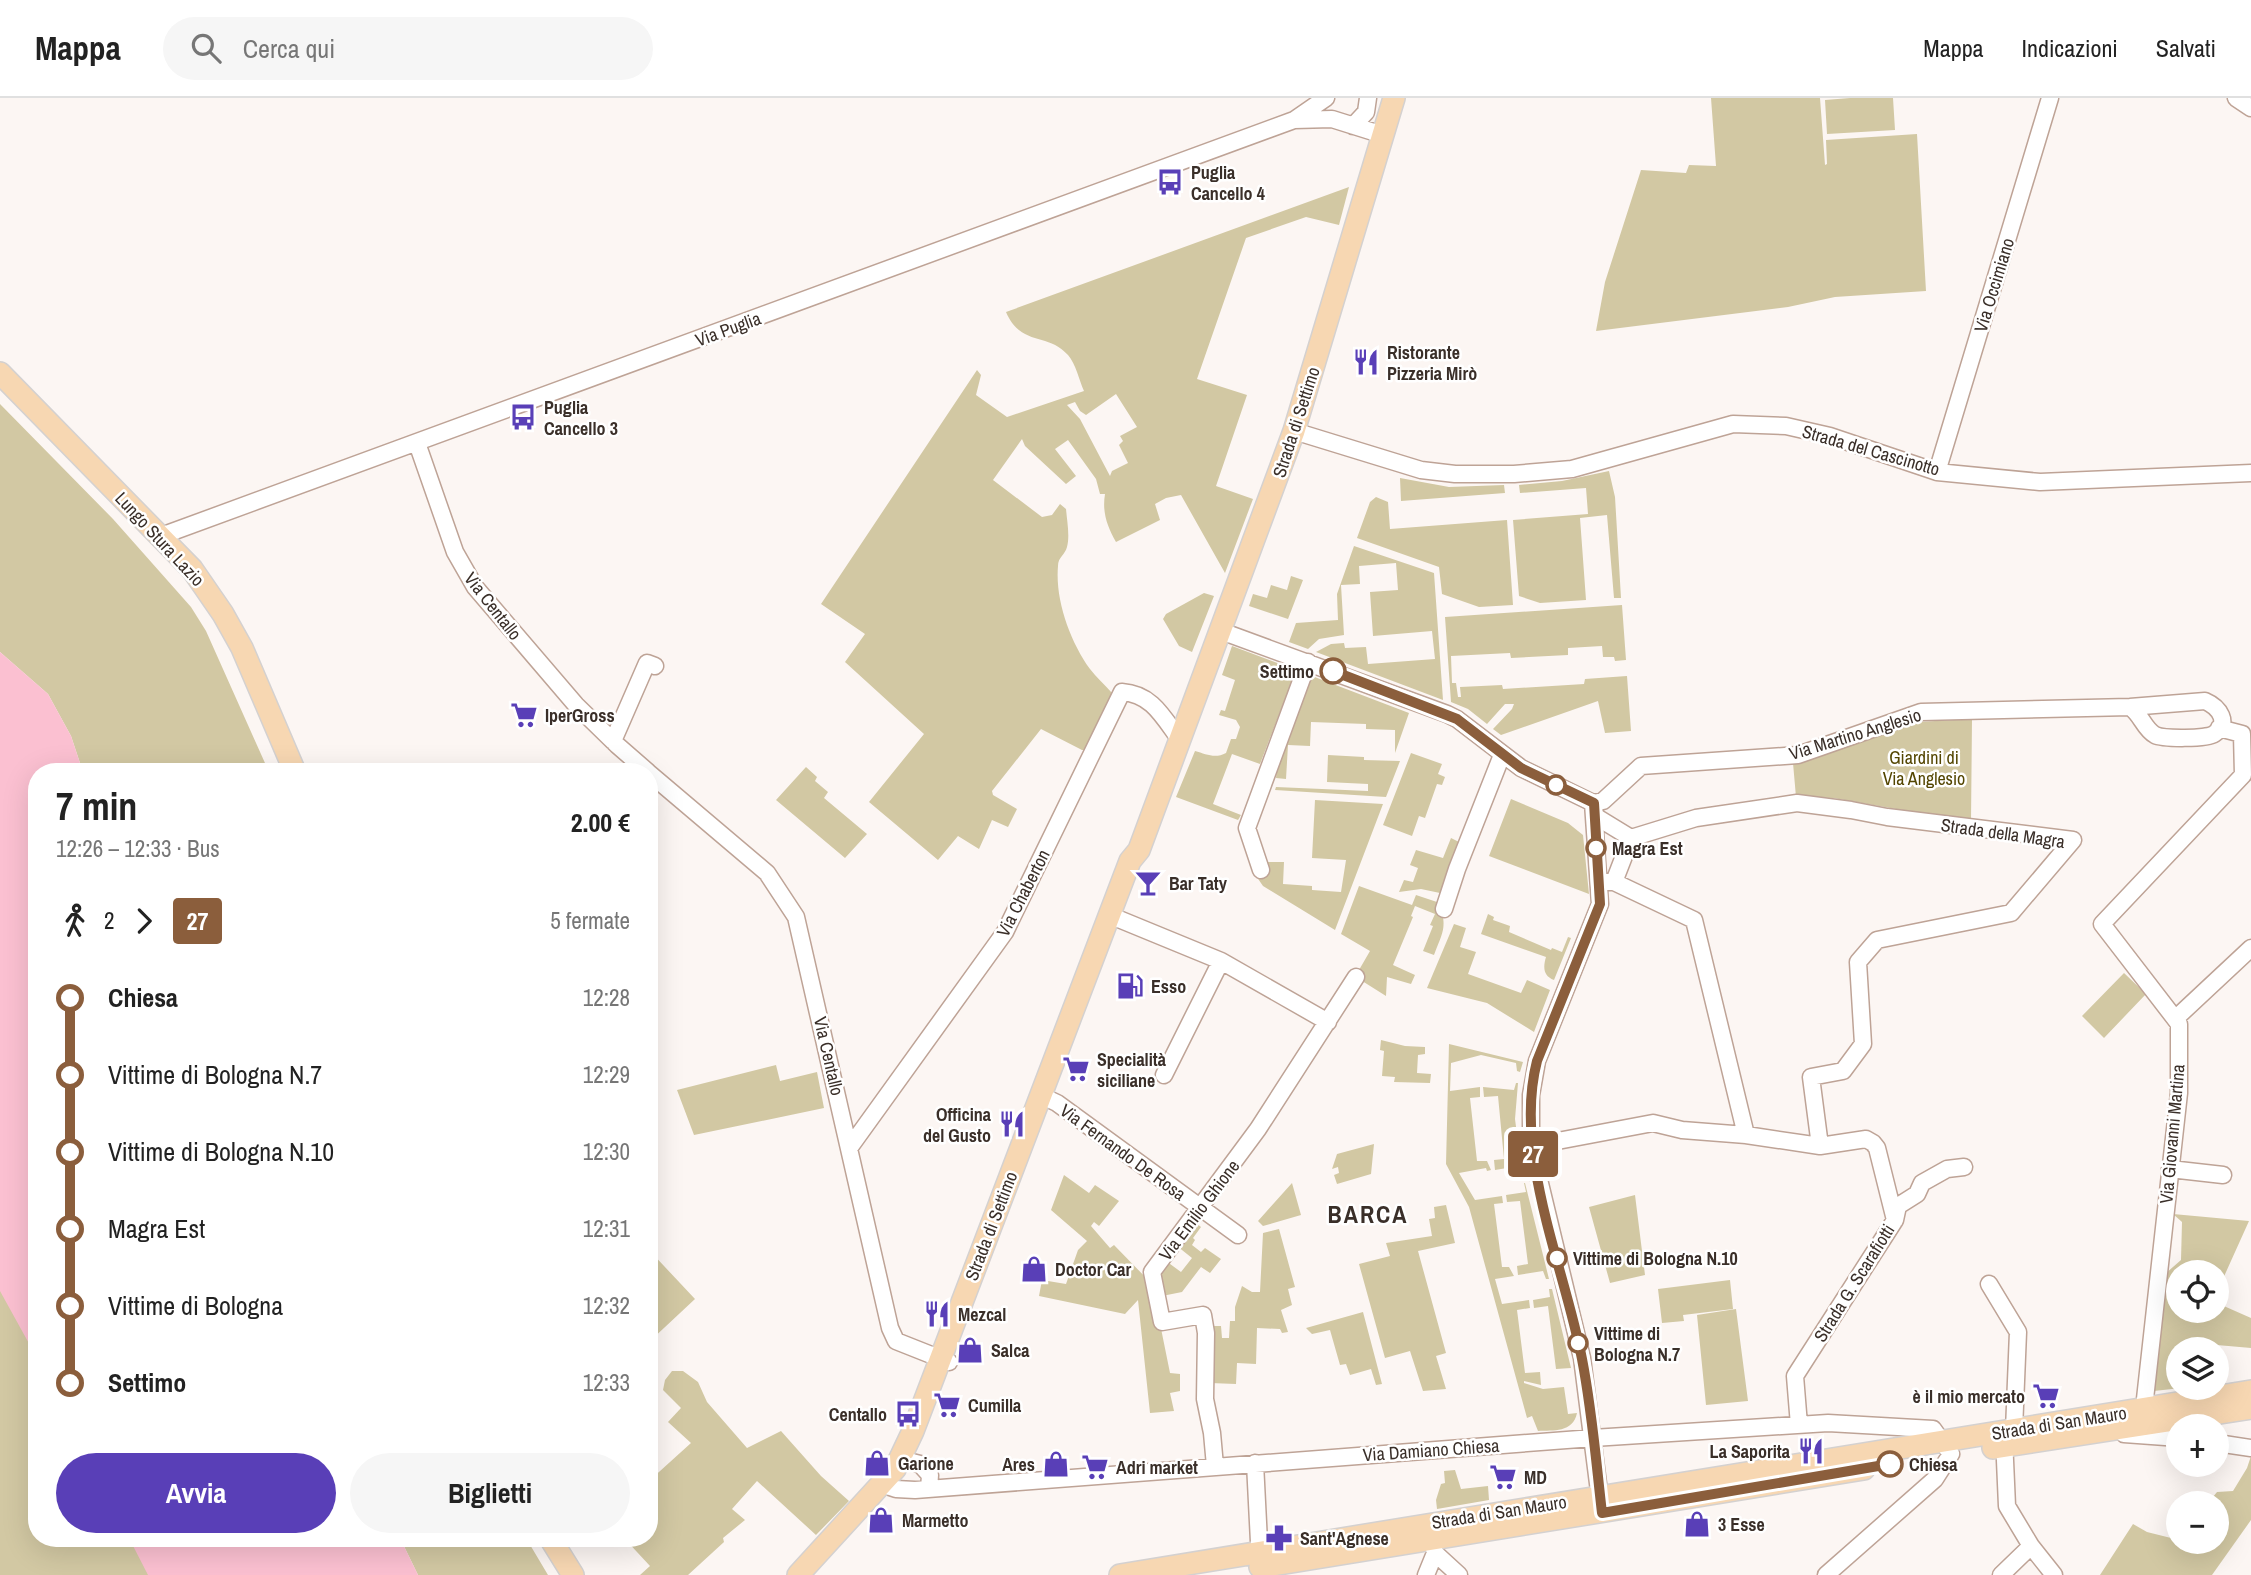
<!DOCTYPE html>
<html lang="it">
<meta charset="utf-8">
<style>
body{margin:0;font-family:"Archivo Narrow",sans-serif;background:#f6f6f6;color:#222;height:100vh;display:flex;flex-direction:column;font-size:26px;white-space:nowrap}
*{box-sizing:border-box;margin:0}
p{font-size:23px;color:#767676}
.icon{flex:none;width:38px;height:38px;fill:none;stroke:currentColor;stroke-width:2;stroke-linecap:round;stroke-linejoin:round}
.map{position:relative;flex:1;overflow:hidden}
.sheet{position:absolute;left:28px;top:665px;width:630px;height:784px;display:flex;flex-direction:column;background:#fff;border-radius:28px;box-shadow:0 7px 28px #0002}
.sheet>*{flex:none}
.badge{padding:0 14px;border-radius:5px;font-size:24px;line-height:46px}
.buttons{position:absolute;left:2166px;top:1162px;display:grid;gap:14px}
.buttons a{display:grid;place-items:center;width:63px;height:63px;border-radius:50%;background:#fff;box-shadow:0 7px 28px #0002;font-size:35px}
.map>.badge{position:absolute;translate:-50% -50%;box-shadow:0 0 0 4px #fff}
.legs{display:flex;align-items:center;gap:10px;height:77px;padding:0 28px;font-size:23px}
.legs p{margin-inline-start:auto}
.headline{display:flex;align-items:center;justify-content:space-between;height:119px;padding:0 28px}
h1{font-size:38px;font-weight:700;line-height:52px}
.action{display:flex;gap:14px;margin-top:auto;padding:14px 28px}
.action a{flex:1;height:80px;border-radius:42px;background:#593fb7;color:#fff;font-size:28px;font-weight:700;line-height:80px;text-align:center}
.action a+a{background:#f6f6f6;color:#222}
ul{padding:0 28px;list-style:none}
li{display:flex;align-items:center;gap:24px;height:77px;font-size:26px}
li i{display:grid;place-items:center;width:10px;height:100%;margin:0 9px;background:currentColor}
li i::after{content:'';width:18px;height:18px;margin:-9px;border:5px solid;border-radius:50%;background:#fff}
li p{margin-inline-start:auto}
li:first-child i{background:linear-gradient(#0000 50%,currentColor 0)}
li:last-child i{background:linear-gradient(currentColor 50%,#0000 0)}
header{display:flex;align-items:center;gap:42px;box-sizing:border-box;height:98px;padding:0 35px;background:#fff;border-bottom:2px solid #e0e0e0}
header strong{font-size:33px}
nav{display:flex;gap:38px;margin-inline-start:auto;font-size:24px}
.search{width:490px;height:63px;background:#f6f6f6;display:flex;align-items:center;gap:18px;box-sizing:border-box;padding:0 24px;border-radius:38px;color:#767676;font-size:26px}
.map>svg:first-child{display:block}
</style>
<header>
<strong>Mappa</strong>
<div class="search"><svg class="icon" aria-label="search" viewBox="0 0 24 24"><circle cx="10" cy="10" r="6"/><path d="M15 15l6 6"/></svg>Cerca qui</div>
<nav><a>Mappa</a><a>Indicazioni</a><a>Salvati</a></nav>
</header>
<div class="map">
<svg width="2251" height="1477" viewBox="0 0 2251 1477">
<rect width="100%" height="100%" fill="#fcf6f3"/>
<path fill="#d2c8a3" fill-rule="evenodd" d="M1711 0H1820L1825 67 1827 66 1826 42 1917 36 1926 193 1835 199 1788 209 1596 233 1605 184 1641 72 1686 75 1689 67 1716 68Z
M1850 0H1893L1895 32 1827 36 1825 2Z
M1349 89 1339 127 1306 119 1246 140 1197 281 1247 297 1216 388 1253 401 1225 475 1181 397 1166 400 1155 406 1160 422 1116 444C1107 428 1102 414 1105 396H1100L1096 381 1068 342 1055 351 1076 378 1066 386 1025 348 1022 341 993 382 1042 419 1052 417 1060 406 1066 411C1067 423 1070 438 1067 449 1065 457 1058 459 1058 468 1055 502 1070 543 1090 571 1096 579 1105 587 1112 595L1111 603 1087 652H1082L1041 631 992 693 993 697 1017 711 1008 729 992 722 979 751 958 738 938 762 869 704 924 636 845 564 865 536 821 506 977 272 981 277 976 297 1007 319 1084 293C1079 282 1076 266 1068 257 1048 234 1021 249 1006 214ZM1116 296 1137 329 1120 338 1123 343 1119 347 1128 365 1112 373 1110 378 1080 321 1067 307 1075 304 1080 313 1086 317Z
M0 306 113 421 191 509 206 533 269 674H83L71 638 48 596 0 554Z
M1609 373 1615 399 1621 500H1614L1607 417 1580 420 1586 502 1540 505 1519 498 1513 422 1588 416 1586 390 1520 395 1519 387 1562 383Z
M1400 380 1449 389 1504 387 1505 395 1401 403Z
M1376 399 1388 404 1390 431 1507 422 1513 507 1479 509 1442 496 1439 469 1357 440 1370 404Z
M1354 448 1434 475 1443 602 1316 554 1331 546 1344 545 1345 550 1366 549 1368 566 1435 561 1432 533 1373 538 1370 494 1398 492 1396 465 1359 468 1360 486 1341 487 1344 537 1319 541 1308 551 1289 544 1296 525 1338 522 1337 496Z
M1291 478 1303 482 1288 521 1249 508 1253 496 1267 500 1271 487 1287 492Z
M1204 495 1214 498 1192 554 1179 548 1163 521 1166 516Z
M1622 507 1626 562 1615 563 1614 559H1603L1602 548 1568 550V557L1511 560 1510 555 1451 558 1452 585H1456L1458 599H1461L1460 589 1502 587 1503 591 1584 586 1585 581 1627 578 1631 633 1605 635 1598 603 1501 637 1493 631 1512 611 1514 606H1505L1487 626 1468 611 1451 604 1445 519Z
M1232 548 1296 572 1260 666 1232 656 1213 706 1241 717 1238 722 1176 699 1195 653C1206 656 1215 661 1226 655L1231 641H1236L1240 629 1236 622 1219 617 1221 612 1225 613 1235 582 1222 577Z
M1312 578 1409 615 1395 655V632L1366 631V626L1311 624 1310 648 1288 647 1286 681 1276 680 1277 669Z
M1972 621 1971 724 1833 700 1796 699 1793 665 1917 624Z
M1411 655 1442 666 1438 676 1445 679 1442 687 1437 686 1425 720 1419 718 1412 738 1383 727Z
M1328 657 1364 659V662L1400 663 1386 699 1275 692 1276 689 1368 693V686L1327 684Z
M806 669 817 679 815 683 828 694 824 700 867 736 845 760 776 702Z
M1511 701 1568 725 1583 737 1589 796 1489 758Z
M1315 702 1383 706 1335 832 1263 788 1254 775 1268 769V764H1284L1283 786 1312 788V792L1341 794 1346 762 1312 760Z
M1451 740 1459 744 1440 795 1421 791 1399 794 1404 782 1413 784 1418 770 1410 767 1416 752 1443 760Z
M1359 788 1412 807 1416 797 1440 805C1447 831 1443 833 1434 857L1423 853 1433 828 1430 827 1435 816 1415 808 1411 818 1413 819 1393 867 1415 877 1411 886 1387 879 1386 898 1359 881V872L1370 853 1341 836Z
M1488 816 1494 819 1493 822 1510 828 1509 834 1551 852 1552 850 1562 854 1568 839 1571 840 1554 882C1543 878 1543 869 1546 859L1481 836Z
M1454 826 1466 830 1460 849 1476 854 1468 876 1521 895 1527 882 1550 892 1534 934 1487 905 1427 890Z
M2124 875 2146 896 2104 940 2082 918Z
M1381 942 1405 948 1425 949V956L1418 957 1417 975 1431 976 1430 985 1394 984 1395 979 1382 978 1384 953 1380 952Z
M1449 946 1523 964 1520 974 1517 973 1516 965 1481 957 1451 965 1450 993 1480 989V999L1470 1000 1477 1063H1487L1491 1072 1487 1073 1486 1070 1459 1075 1475 1102 1502 1098 1503 1105 1494 1106 1502 1169H1509L1514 1178 1495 1181 1502 1206 1529 1202 1530 1210 1517 1212 1525 1275 1540 1274 1541 1287 1524 1283V1285L1543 1291 1564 1289 1568 1316 1577 1315C1573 1335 1553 1332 1538 1333L1532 1318 1527 1320 1469 1109 1446 1066Z
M776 967 780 983 817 974 824 1010 694 1037 677 992Z
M1516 985H1518L1515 1021 1522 1075 1519 1068 1495 1072 1494 1062 1504 1061 1498 998 1484 999 1483 989 1514 992Z
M0 987 37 1017V1440H208L213 1477H0Z
M1374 1046 1371 1076 1337 1086 1334 1077 1339 1075 1338 1069 1332 1071 1337 1056Z
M1064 1077 1089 1095 1095 1087 1119 1103 1099 1128 1094 1124 1091 1128 1110 1150 1114 1147 1152 1186 1170 1275 1180 1276V1293L1170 1295 1174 1313 1150 1315 1138 1202 1125 1216 1039 1198 1042 1182 1066 1186 1078 1152 1087 1143 1051 1112Z
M1292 1085 1301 1117 1263 1128 1258 1123Z
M1524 1085H1525L1549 1181H1546L1543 1173 1518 1177 1517 1168 1528 1166 1520 1103 1507 1104 1506 1097 1526 1094Z
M1635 1097 1645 1177 1610 1185 1589 1109Z
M1446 1107 1455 1145 1418 1153 1446 1255 1436 1258 1446 1291 1423 1293 1410 1253 1385 1260 1359 1166 1390 1158 1386 1145 1432 1138 1429 1121 1435 1120 1434 1109Z
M2173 1116 2249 1123 2217 1194V1174H2179V1213H2217V1205L2251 1220V1250L2217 1247 2219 1284 2217 1285V1251H2179V1290H2181L2154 1293 2165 1176 2181 1162 2182 1124Z
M1196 1125 1201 1129 1193 1140 1195 1142 1192 1147 1201 1154 1205 1150 1221 1161 1210 1175 1201 1169 1182 1194 1162 1198 1157 1175 1166 1163 1181 1174 1192 1160 1177 1148Z
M1279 1131 1295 1189 1288 1191 1292 1207 1281 1212 1288 1234 1282 1235 1280 1231 1257 1230 1256 1266 1237 1265 1236 1286 1210 1285 1211 1228H1221L1222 1240H1229L1230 1223H1235V1209L1242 1188 1252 1194H1260L1263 1135Z
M649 1152 695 1201 649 1244Z
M1730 1182 1733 1211 1683 1217 1684 1223 1662 1225 1658 1191Z
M1549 1191H1552L1571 1270 1556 1271 1548 1208 1534 1210 1533 1202 1550 1199Z
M1736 1211 1748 1303 1706 1307 1697 1217Z
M1363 1214 1382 1286 1376 1287 1371 1271 1350 1277 1346 1266 1340 1267 1330 1232 1312 1236 1306 1230Z
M672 1273H683L698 1284 707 1304 747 1350 781 1333 821 1378 849 1403 816 1437 757 1383 732 1411 745 1422 723 1440 724 1444 688 1477H640L650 1468 624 1440H649V1383L691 1345 668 1324 681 1310 663 1292 665 1282Z
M2251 1358V1422L2212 1477H2100L2133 1426 2147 1434 2175 1441 2179 1440V1444H2217V1405H2208L2217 1394 2233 1393 2247 1370Z
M1455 1372 1461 1391 1488 1388 1489 1402 1437 1411 1436 1402 1441 1386 1445 1385 1444 1373Z
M400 1440H526L548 1477H418Z"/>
<path fill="#fbc0d1" d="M0 554 48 596 71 638 83 674H37V1260L0 1193Z
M129 1440H400L418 1477H148Z"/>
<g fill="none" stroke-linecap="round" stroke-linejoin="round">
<g stroke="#bea396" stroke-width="19">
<path id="minor" d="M2236 0 2251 10
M1294 22 1332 21 1383 37
M1353 28 1366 14 1368 0
M1294 333 1421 372 1455 376H1514L1572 371 1733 326 1786 328 1830 338 1937 374 2040 384 2251 375
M417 345 455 454 475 489 576 607 617 647 648 674
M1937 374 2050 0
M161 438 1294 22 1326 0
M1221 533 1447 616 1457 621 1521 670 1593 705
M613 643 647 565 655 568
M649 675 767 775 796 819 890 1230 896 1243 949 1264
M1593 705 1603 703 1641 668 1798 657 1921 614 2130 609 2205 603C2219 609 2231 625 2214 636 2207 641 2163 641 2155 637 2144 631 2141 616 2130 609
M1593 705 1600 806 1537 963 1531 997V1048L1582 1260 1601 1409
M1595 718 1631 740
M1261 772 1247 730 1308 564
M1605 784H1614L1694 822 1746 1037
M1614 784 1631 740 1696 720 1797 705 1851 712 1887 719 2073 742
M1444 811 1457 771 1502 657
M1109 817 1221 863 1328 924
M2175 921 2251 850
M1164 977 1221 863
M1040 997 1057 1005 1238 1137
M1531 1048 1653 1025 1682 1032 1746 1037 1820 1048 1866 1041 1873 1045 1877 1050 1895 1122 1795 1278 1799 1327
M1820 1048 1811 979 1843 973 1863 946 1858 864 1877 842 2011 815 2073 742
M850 1049 1005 834 1122 594C1152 596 1163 619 1180 642
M2170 1071 2223 1077
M1895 1122 1898 1108 1917 1096 1922 1085 1947 1071 1964 1069
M1989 1186 2018 1234 2014 1332
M2143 1319 2179 995V926L2102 826 2243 677 2242 636 2219 630
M2124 1336 2179 1340
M2004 1340 2007 1408 2031 1448 2054 1477
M2217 1345 2251 1350
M900 1361 920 1366 930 1377 929 1391
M1255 1365 1260 1464
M1215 1368 1212 1335 1205 1301 1206 1235 1203 1217 1162 1224 1152 1174 1258 1031 1356 879
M881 1386 896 1391 915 1392 1593 1340 1828 1325 1933 1331 1951 1356 1935 1381 1826 1477
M1432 1442 1435 1455 1459 1477
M1426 1477 1435 1455
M2001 1477 2031 1448"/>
</g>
<g stroke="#d4d1d0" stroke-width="24">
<path id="major" d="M0 275 192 471 223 516 242 550 295 674
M1993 1350 2251 1310
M550 1440 573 1477
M1260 1469 1864 1371
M798 1477 895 1371 913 1333 1130 763 1139 752 1294 333 1394 0
M1120 1477 2251 1293"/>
</g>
<use href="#minor" stroke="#fff" stroke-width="16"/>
<use href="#major" stroke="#f7d7b2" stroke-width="21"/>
</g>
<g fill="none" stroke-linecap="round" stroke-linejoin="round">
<g stroke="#fff" stroke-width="16">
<path id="line-1" d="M1333 573 1457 621 1521 670 1594 705 1600 806 1537 963C1513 1056 1564 1168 1582 1261 1592 1312 1596 1363 1602 1415L1890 1366"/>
</g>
<use href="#line-1" stroke="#8b5e3c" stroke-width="10"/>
</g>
<defs>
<g id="bus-bare" transform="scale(2.1)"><path d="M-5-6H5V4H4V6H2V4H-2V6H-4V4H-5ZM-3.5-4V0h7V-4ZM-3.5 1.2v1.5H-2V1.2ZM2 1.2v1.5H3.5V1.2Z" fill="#593fb7" stroke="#fff" stroke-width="2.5" paint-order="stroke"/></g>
<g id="restaurant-bare" transform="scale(2.1)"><path d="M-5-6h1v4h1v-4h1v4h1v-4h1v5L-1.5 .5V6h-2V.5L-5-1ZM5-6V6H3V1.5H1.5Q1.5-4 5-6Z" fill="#593fb7" stroke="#fff" stroke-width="2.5" paint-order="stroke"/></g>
<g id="supermarket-bare" transform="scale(2.1)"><path d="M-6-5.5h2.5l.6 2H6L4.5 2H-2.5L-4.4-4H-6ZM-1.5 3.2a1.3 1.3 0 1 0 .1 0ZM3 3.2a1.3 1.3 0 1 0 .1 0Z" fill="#593fb7" stroke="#fff" stroke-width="2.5" paint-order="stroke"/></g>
<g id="bar-bare" transform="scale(2.1)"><path d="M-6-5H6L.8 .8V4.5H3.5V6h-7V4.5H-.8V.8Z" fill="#593fb7" stroke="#fff" stroke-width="2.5" paint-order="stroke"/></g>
<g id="fuel-bare" transform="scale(2.1)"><path d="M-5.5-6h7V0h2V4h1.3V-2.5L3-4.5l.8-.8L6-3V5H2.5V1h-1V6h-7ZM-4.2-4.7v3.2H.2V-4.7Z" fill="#593fb7" stroke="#fff" stroke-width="2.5" paint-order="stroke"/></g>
<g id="shop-bare" transform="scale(2.1)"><path d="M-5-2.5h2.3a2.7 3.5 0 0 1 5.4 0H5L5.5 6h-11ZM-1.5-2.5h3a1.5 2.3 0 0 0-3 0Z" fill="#593fb7" stroke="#fff" stroke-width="2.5" paint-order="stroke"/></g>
<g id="pharmacy-bare" transform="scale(2.1)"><path d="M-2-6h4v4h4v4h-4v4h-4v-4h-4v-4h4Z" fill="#593fb7" stroke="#fff" stroke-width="2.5" paint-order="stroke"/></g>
</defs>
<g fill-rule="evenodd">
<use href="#bus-bare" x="1170" y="84"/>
<use href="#restaurant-bare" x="1366" y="264"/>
<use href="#bus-bare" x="523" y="319"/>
<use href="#supermarket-bare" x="524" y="617"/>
<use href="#bar-bare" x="1148" y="785"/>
<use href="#fuel-bare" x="1130" y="888"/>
<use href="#supermarket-bare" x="1076" y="971"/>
<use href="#restaurant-bare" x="1012" y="1026"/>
<use href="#shop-bare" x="1034" y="1171"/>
<use href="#restaurant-bare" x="937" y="1216"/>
<use href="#shop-bare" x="970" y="1252"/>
<use href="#supermarket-bare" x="2046" y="1298"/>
<use href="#supermarket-bare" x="947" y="1307"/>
<use href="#bus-bare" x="908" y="1316"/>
<use href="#restaurant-bare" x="1811" y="1353"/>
<use href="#shop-bare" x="877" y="1365"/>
<use href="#shop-bare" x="1056" y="1366"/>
<use href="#supermarket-bare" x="1095" y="1369"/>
<use href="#supermarket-bare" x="1503" y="1379"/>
<use href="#shop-bare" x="881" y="1422"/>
<use href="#shop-bare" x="1697" y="1426"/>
<use href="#pharmacy-bare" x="1279" y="1440"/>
</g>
<g fill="#fff" stroke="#8b5e3c" stroke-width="3.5">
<circle cx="1333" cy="573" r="12"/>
<circle cx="1556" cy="687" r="9"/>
<circle cx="1596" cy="750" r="9"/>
<circle cx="1557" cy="1160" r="9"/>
<circle cx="1578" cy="1245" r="9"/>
<circle cx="1890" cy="1366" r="12"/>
</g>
<g text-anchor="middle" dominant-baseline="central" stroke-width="5" stroke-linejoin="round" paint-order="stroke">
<g font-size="18" font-weight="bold" fill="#3a2f29" stroke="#fff" text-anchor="start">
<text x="1191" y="74">Puglia<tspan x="1191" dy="21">Cancello 4</tspan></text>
<text x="1387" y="254">Ristorante<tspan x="1387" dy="21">Pizzeria Mirò</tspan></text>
<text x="544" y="309">Puglia<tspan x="544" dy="21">Cancello 3</tspan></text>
<text x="545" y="617">IperGross</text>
<text x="1169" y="785">Bar Taty</text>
<text x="1151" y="888">Esso</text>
<text x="1097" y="961">Specialità<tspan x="1097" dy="21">siciliane</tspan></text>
<text x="991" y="1016" text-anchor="end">Officina<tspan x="991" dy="21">del Gusto</tspan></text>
<text x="1055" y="1171">Doctor Car</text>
<text x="958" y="1216">Mezcal</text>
<text x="991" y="1252">Salca</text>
<text x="2025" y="1298" text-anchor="end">è il mio mercato</text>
<text x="968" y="1307">Cumilla</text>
<text x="887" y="1316" text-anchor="end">Centallo</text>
<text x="1790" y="1353" text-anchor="end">La Saporita</text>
<text x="898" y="1365">Garione</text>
<text x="1035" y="1366" text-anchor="end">Ares</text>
<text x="1116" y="1369">Adri market</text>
<text x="1524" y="1379">MD</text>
<text x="902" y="1422">Marmetto</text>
<text x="1718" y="1426">3 Esse</text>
<text x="1300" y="1440">Sant'Agnese</text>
</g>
<g font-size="18" fill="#3a2f29" stroke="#fff">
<text transform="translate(1994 187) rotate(-73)">Via Occimiano</text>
<text transform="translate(728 231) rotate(-20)">Via Puglia</text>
<text transform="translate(1296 324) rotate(-72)">Strada di Settimo</text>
<text transform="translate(1871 352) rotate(16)">Strada del Cascinotto</text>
<text transform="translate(160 441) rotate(47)">Lungo Stura Lazio</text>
<text transform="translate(493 508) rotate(52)">Via Centallo</text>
<text transform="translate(1855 636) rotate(-17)">Via Martino Anglesio</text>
<text transform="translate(2003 735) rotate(8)">Strada della Magra</text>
<text transform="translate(1023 795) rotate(-63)">Via Chaberton</text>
<text transform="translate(829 958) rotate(77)">Via Centallo</text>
<text transform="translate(2172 1036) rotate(-85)">Via Giovanni Martina</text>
<text transform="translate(1123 1054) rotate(36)">Via Fernando De Rosa</text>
<text transform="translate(1199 1112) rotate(-53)">Via Emilio Ghione</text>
<text transform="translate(991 1128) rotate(-69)">Strada di Settimo</text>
<text transform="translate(1854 1185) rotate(-58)">Strada G. Scarafiotti</text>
<text transform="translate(2059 1325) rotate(-9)">Strada di San Mauro</text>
<text transform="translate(1431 1352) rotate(-4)">Via Damiano Chiesa</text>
<text transform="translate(1499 1414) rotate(-9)">Strada di San Mauro</text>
</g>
<g font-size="18" font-weight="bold" fill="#3a2f29" stroke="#fff" text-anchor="start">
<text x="1314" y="573" text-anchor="end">Settimo</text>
<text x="1612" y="750">Magra Est</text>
<text x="1573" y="1160">Vittime di Bologna N.10</text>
<text x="1594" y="1235">Vittime di<tspan x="1594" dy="21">Bologna N.7</tspan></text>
<text x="1909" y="1366">Chiesa</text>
</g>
<g font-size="18" fill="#534500" stroke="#fff">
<text x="1924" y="659">Giardini di<tspan x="1924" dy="21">Via Anglesio</tspan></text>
</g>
<g font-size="24" font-weight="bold" letter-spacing="2" fill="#3a2f29" stroke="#fff">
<text x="1368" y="1116">BARCA</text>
</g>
</g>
</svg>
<div class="buttons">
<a><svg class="icon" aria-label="locate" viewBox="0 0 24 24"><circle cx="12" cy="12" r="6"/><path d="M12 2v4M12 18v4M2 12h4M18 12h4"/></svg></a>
<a><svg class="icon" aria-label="layers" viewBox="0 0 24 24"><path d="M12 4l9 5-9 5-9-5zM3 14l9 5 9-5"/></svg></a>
<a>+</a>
<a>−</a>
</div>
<b class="badge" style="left:1533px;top:1056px;background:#8b5e3c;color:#fff">27</b>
<section class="sheet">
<div class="headline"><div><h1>7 min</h1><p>12:26 – 12:33 · Bus</p></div><b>2.00 €</b></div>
<div class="legs"><svg class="icon" aria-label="walk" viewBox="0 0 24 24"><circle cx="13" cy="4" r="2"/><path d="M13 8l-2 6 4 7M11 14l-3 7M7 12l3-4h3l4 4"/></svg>2<svg class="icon" aria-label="forward" viewBox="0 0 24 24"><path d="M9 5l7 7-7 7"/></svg><b class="badge" style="background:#8b5e3c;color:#fff">27</b><p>5 fermate</p></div>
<ul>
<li><i style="color:#8b5e3c"></i><b>Chiesa</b><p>12:28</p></li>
<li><i style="color:#8b5e3c"></i><span>Vittime di Bologna N.7</span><p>12:29</p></li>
<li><i style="color:#8b5e3c"></i><span>Vittime di Bologna N.10</span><p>12:30</p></li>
<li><i style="color:#8b5e3c"></i><span>Magra Est</span><p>12:31</p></li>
<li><i style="color:#8b5e3c"></i><span>Vittime di Bologna</span><p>12:32</p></li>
<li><i style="color:#8b5e3c"></i><b>Settimo</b><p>12:33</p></li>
</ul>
<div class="action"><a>Avvia</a><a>Biglietti</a></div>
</section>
</div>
